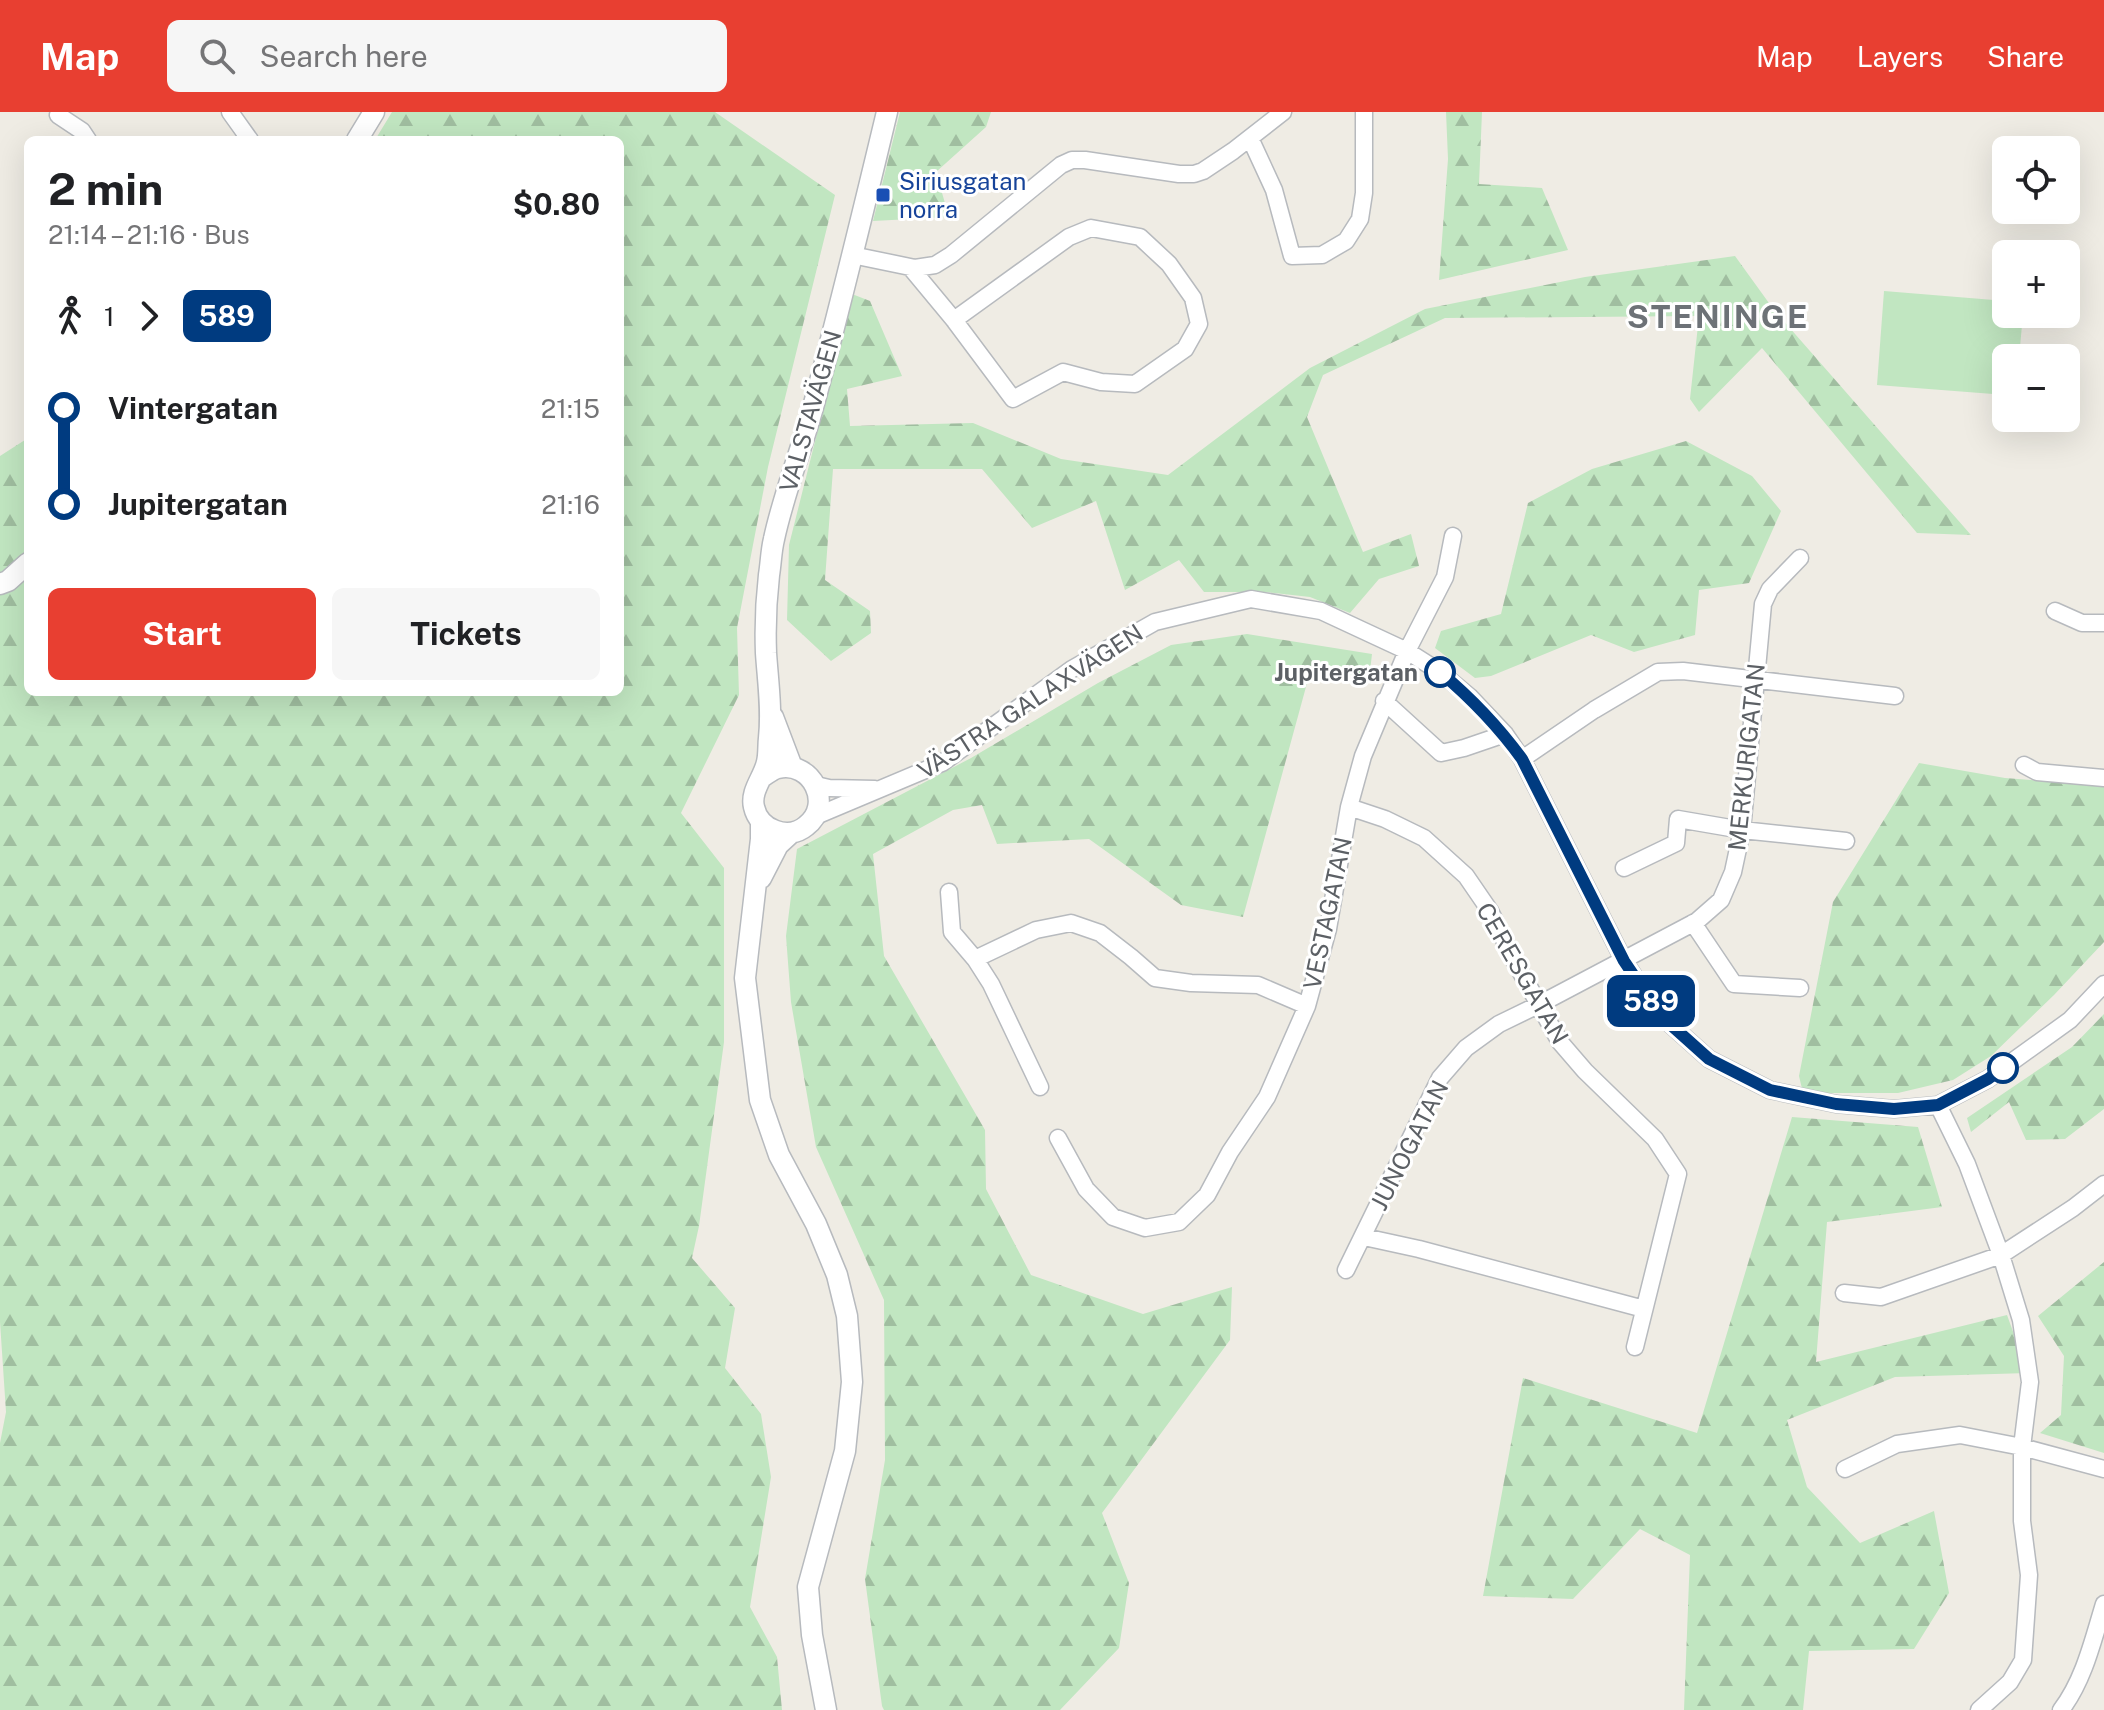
<!DOCTYPE html>
<meta charset="utf-8">
<style>
body{margin:0;font-family:"Public Sans",sans-serif;background:#f6f6f6;color:#202124;height:100vh;display:flex;flex-direction:column;font-size:30px;white-space:nowrap}
*{box-sizing:border-box;margin:0}
p{font-size:26px;color:#757577}
.icon{flex:none;width:44px;height:44px;fill:none;stroke:currentColor;stroke-width:2;stroke-linecap:round;stroke-linejoin:round}
.map{position:relative;flex:1;overflow:hidden}
.panel{position:absolute;left:24px;top:24px;width:600px;height:560px;display:flex;flex-direction:column;background:#fff;border-radius:12px;box-shadow:0 8px 32px #0002}
.panel>*{flex:none}
.badge{padding:0 16px;border-radius:12px;font-size:28px;line-height:52px}
.tools{position:absolute;left:1992px;top:24px;display:grid;gap:16px}
.tools a{display:grid;place-items:center;width:88px;height:88px;border-radius:12px;background:#fff;box-shadow:0 8px 32px #0002;font-size:40px}
.map>.badge{position:absolute;translate:-50% -50%;box-shadow:0 0 0 4px #fff}
.legs{display:flex;align-items:center;gap:12px;height:88px;padding:0 24px;font-size:26px}
.legs p{margin-inline-start:auto}
.summary{display:flex;align-items:center;justify-content:space-between;height:136px;padding:0 24px}
h1{font-size:44px;font-weight:700;line-height:60px}
.button{display:flex;gap:16px;margin-top:auto;padding:16px 24px}
.button a{flex:1;height:92px;border-radius:12px;background:#e83f31;color:#fff;font-size:32px;font-weight:700;line-height:92px;text-align:center}
.button a+a{background:#f6f6f6;color:#202124}
ul{padding:0 24px;list-style:none}
li{display:flex;align-items:center;gap:28px;height:96px;font-size:30px}
li i{display:grid;place-items:center;width:12px;height:100%;margin:0 10px;background:currentColor}
li i::after{content:'';width:20px;height:20px;margin:-10px;border:6px solid;border-radius:50%;background:#fff}
li p{margin-inline-start:auto}
li:first-child i{background:linear-gradient(#0000 50%,currentColor 0)}
li:last-child i{background:linear-gradient(currentColor 50%,#0000 0)}
header{display:flex;align-items:center;gap:48px;box-sizing:border-box;height:112px;padding:0 40px;background:#e83f31;color:#fff}
header strong{font-size:38px}
nav{display:flex;gap:44px;margin-inline-start:auto;font-size:28px}
.search{width:560px;height:72px;background:#f6f6f6;display:flex;align-items:center;gap:20px;box-sizing:border-box;padding:0 28px;border-radius:12px;color:#757577;font-size:30px}
.map>svg:first-child{display:block}
</style>
<header>
<strong>Map</strong>
<div class="search"><svg class="icon" aria-label="search" viewBox="0 0 24 24"><circle cx="10" cy="10" r="6"/><path d="M15 15l6 6"/></svg>Search here</div>
<nav><a>Map</a><a>Layers</a><a>Share</a></nav>
</header>
<div class="map">
<svg width="2104" height="1598" viewBox="0 0 2104 1598">
<defs>
<pattern id="forest-firs" width="22" height="20" patternUnits="userSpaceOnUse" patternTransform="scale(2)"><rect width="22" height="20" fill="#c1e6c1"/><path d="M5 1l3.5 6h-7zM16 11l3.5 6h-7z" fill="#a0bea0"/></pattern>
</defs>
<rect width="100%" height="100%" fill="#efece4"/>
<path fill="#c1e6c1" d="M1884 179 2006 189V202H2023L2019 246H2006V283L1877 273Z"/>
<path fill="url(#forest-firs)" d="M392 0H715L835 83 768 355 737 516 739 583 681 701 724 756V930L699 1114 692 1146 735 1196 725 1256 761 1302 771 1365 750 1495 777 1545 782 1598H0V1331L6 1300 0 1210V344L28 326V580H620V28H375Z
M900 0H991L986 15 936 60 949 105 873 109Z
M1446 0H1482L1479 72 1542 76 1568 138 1439 168 1448 47Z
M1735 144 1774 198 1971 423 1917 421 1762 236 1699 300 1690 287 1699 204 1445 206 1323 263 1307 305 1363 440 1411 422 1419 454 1379 467 1350 501 1310 485 1266 480H1204L1179 448 1125 478 1096 389 1032 416 982 357H833L825 468 870 499 871 521 831 549 787 508 789 433 852 182 870 189 902 264 847 277 850 314 973 311 1061 347 1168 363 1310 256 1425 197 1585 165Z
M1686 329 1752 364 1781 399 1749 471 1699 478 1695 523 1634 540 1591 523 1491 564 1475 566 1435 536 1441 519 1501 502 1528 391 1592 357Z
M1247 522 1372 542 1369 568 1312 553 1243 805 1181 793 1089 727 997 732 982 693 953 698 873 742 884 844 985 1018 986 1077 1031 1163 1143 1202 1232 1175 1230 1228 1102 1401 1129 1471 1119 1536 1060 1598H884L882 1594 865 1467 885 1348 884 1188 816 1035 791 890 786 824 797 737 971 646 1098 571 1171 533Z
M1919 651 2005 666 2104 674V830L2054 883 1991 944 1953 968 1898 981H1803L1799 964 1833 790Z
M2104 902V997L2065 1027 2026 1028 2009 990 1971 1020 1967 1006 2072 935Z
M1792 1005 1918 1015 1942 1095 1827 1110 1816 1250 2007 1203 2028 1261 1895 1265 1787 1308 1807 1375 1860 1431 1934 1399 1949 1481 1914 1537 1809 1539 1803 1598H1684L1690 1443 1640 1417 1573 1487 1483 1484 1523 1266 1697 1321Z
M2104 1150V1341L2040 1321 2061 1303 2064 1244 2038 1204Z"/>
<g fill="none" stroke-linecap="round" stroke-linejoin="round">
<g stroke="#b7babe" stroke-width="19">
<path id="minor" d="M230 0 250 28
M58 3 82 19 88 28
M1250 26 1274 78 1292 144 1322 143 1346 129 1360 107 1364 81V0
M852 143 915 156 935 153 951 143 1061 53 1072 48H1085L1179 62H1194L1203 59 1233 39 1283 0
M910 155 954 208 1013 287 1063 260 1101 270 1135 272 1185 237 1199 212 1193 186 1169 152 1140 125 1091 116 1069 125 954 208
M2055 499 2082 511H2104
M1384 589 1441 641 1464 636 1505 622
M1522 647 1594 598 1658 560 1683 559 1895 584
M2024 653 2037 660 2104 666
M816 673 829 676 875 677
M1349 695 1385 707 1424 726 1466 764 1490 799 1514 848 1560 930 1585 959 1655 1027 1678 1062 1635 1235
M816 704 942 651 1072 557 1155 510 1251 487 1321 499 1407 539 1440 560 1470 585 1505 622 1522 647 1624 849 1661 904 1709 947 1770 978 1836 992 1894 997 1938 993 1988 967 2070 908 2104 872
M1624 756 1676 731 1678 707 1742 718 1846 729
M949 780 952 820 975 847 1036 818 1071 811 1100 821 1131 845 1155 866 1191 871 1258 873 1307 894
M1693 811 1734 872 1800 876
M975 847 991 872 1040 975
M1938 993 1967 1052 2001 1143 2021 1208 2030 1270 2022 1335V1409L2029 1463 2023 1548 2010 1570 1979 1598
M1058 1026 1086 1077 1113 1105 1145 1116 1179 1110 1207 1083 1230 1040 1267 985 1307 894 1328 817 1349 695 1363 644 1407 539 1445 465 1453 424
M1364 1125 1419 1137 1644 1197
M1346 1158 1440 966 1466 936 1499 912 1538 893 1697 809 1721 788 1733 760 1742 718 1763 492 1770 477 1800 446
M1844 1181 1881 1185 2001 1143 2073 1096 2104 1072
M1845 1357 1897 1332 1960 1323 2022 1335 2104 1357
M2061 1598C2084 1568 2093 1528 2104 1492"/>
</g>
<g stroke="#b7babe" stroke-width="23">
<path id="tertiary" d="M357 28 374 0
M0 472 8 469 28 451
M773 605 792 655
M762 665C767 662 773 657 778 656 812 648 834 693 806 714 788 729 759 718 754 695 750 679 764 665 767 650 769 642 768 634 769 626 772 597 768 570 766 541 765 515 766 489 769 463 771 451 771 439 774 427 784 380 803 334 815 288 841 192 864 96 887 0
M761 710V727L745 866 760 988 779 1043 816 1112 837 1163 847 1204 852 1270 845 1339 808 1475 812 1523 826 1598
M761 766 778 733 791 721"/>
</g>
<use href="#minor" stroke="#fff" stroke-width="16"/>
<use href="#tertiary" stroke="#fff" stroke-width="20"/>
</g>
<g fill="none" stroke-linecap="round" stroke-linejoin="round">
<g stroke="#fff" stroke-width="18">
<path id="line-1" d="M1440 560C1471 586 1498 614 1522 647L1624 849 1661 904 1709 947 1770 978 1836 992 1894 997 1938 993 1988 967 2003 956"/>
</g>
<use href="#line-1" stroke="#003b80" stroke-width="12"/>
</g>
<rect fill="#1a4fb4" stroke="#fff" stroke-width="3" x="875" y="75" width="16" height="16" rx="4"/>
<g fill="#fff" stroke="#003b80" stroke-width="4">
<circle cx="1440" cy="560" r="14"/>
<circle cx="2003" cy="956" r="14"/>
</g>
<g text-anchor="middle" dominant-baseline="central" stroke-width="6" stroke-linejoin="round" paint-order="stroke">
<g font-size="24" fill="#164399" stroke="#fff" text-anchor="start">
<text x="899" y="69">Siriusgatan<tspan x="899" dy="28">norra</tspan></text>
</g>
<g font-size="24" fill="#5c6065" stroke="#fff">
<text transform="translate(810 299) rotate(-74)">VALSTAVÄGEN</text>
<text transform="translate(1030 589) rotate(-33)">VÄSTRA GALAXVÄGEN</text>
<text transform="translate(1746 645) rotate(-84)">MERKURIGATAN</text>
<text transform="translate(1327 801) rotate(-78)">VESTAGATAN</text>
<text transform="translate(1523 861) rotate(60)">CERESGATAN</text>
<text transform="translate(1409 1033) rotate(-63)">JUNOGATAN</text>
</g>
<g font-size="24" font-weight="bold" fill="#5c6065" stroke="#fff" text-anchor="end">
<text x="1418" y="560">Jupitergatan</text>
</g>
<g font-size="32" font-weight="bold" letter-spacing="2" fill="#6d7277" stroke="#fff">
<text x="1718" y="204">STENINGE</text>
</g>
</g>
</svg>
<div class="tools">
<a><svg class="icon" aria-label="locate" viewBox="0 0 24 24"><circle cx="12" cy="12" r="6"/><path d="M12 2v4M12 18v4M2 12h4M18 12h4"/></svg></a>
<a>+</a>
<a>−</a>
</div>
<b class="badge" style="left:1651px;top:889px;background:#003b80;color:#fff">589</b>
<section class="panel">
<div class="summary"><div><h1>2 min</h1><p>21:14 – 21:16 · Bus</p></div><b>$0.80</b></div>
<div class="legs"><svg class="icon" aria-label="walk" viewBox="0 0 24 24"><circle cx="13" cy="4" r="2"/><path d="M13 8l-2 6 4 7M11 14l-3 7M7 12l3-4h3l4 4"/></svg>1<svg class="icon" aria-label="forward" viewBox="0 0 24 24"><path d="M9 5l7 7-7 7"/></svg><b class="badge" style="background:#003b80;color:#fff">589</b></div>
<ul>
<li><i style="color:#003b80"></i><b>Vintergatan</b><p>21:15</p></li>
<li><i style="color:#003b80"></i><b>Jupitergatan</b><p>21:16</p></li>
</ul>
<div class="button"><a>Start</a><a>Tickets</a></div>
</section>
</div>
